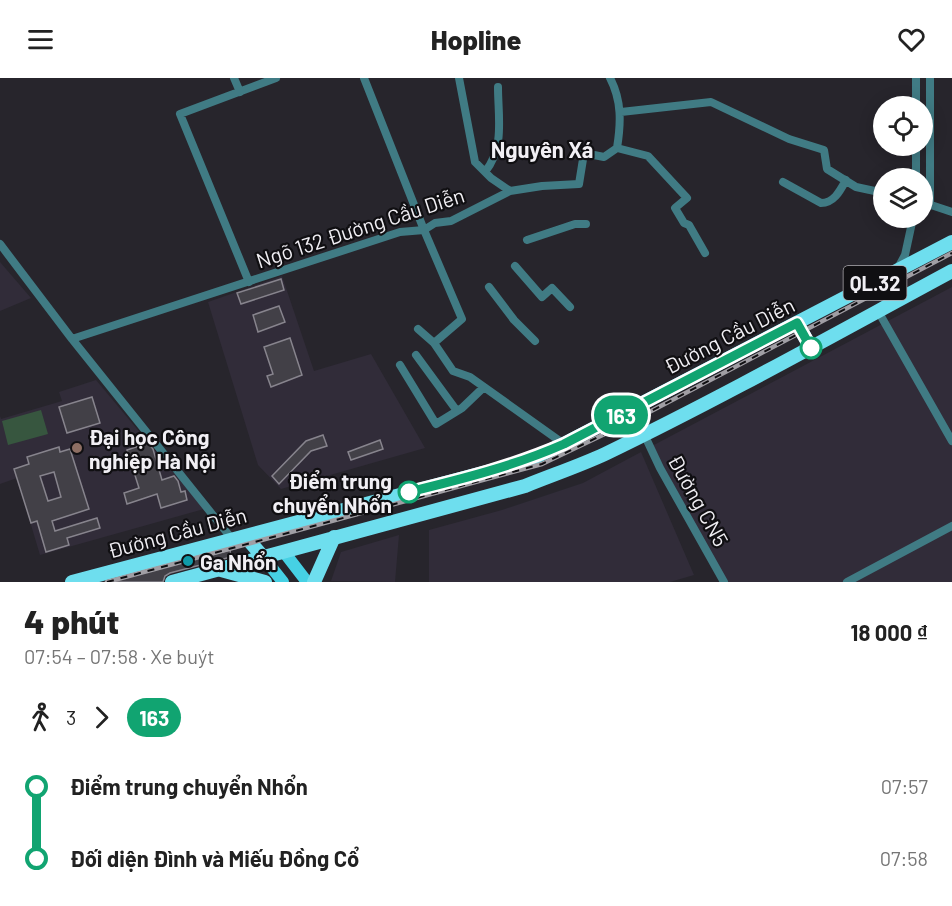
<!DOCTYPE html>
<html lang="vi">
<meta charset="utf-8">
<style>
body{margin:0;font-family:Barlow,sans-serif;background:#f2f2f2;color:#222;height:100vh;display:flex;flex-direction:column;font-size:22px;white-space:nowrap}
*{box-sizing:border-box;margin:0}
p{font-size:20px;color:#767676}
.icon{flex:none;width:33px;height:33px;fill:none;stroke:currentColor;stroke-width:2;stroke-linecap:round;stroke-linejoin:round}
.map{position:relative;height:504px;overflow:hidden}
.details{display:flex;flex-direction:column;background:#fff;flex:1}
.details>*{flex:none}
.badge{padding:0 12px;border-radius:20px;font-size:21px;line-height:39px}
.fabs{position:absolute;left:873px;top:18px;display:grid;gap:12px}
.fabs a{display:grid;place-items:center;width:60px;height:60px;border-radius:50%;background:#fff;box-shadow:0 3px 15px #0003;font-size:30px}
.map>.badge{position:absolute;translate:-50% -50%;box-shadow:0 0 0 3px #fff}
.legs{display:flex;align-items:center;gap:9px;height:66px;padding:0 24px;font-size:20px}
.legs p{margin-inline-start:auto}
.overview{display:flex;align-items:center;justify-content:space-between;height:102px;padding:0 24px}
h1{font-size:33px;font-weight:800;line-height:45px}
ul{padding:0 24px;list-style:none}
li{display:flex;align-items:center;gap:21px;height:72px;font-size:22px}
li i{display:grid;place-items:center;width:9px;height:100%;margin:0 8px;background:currentColor}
li i::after{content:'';width:15px;height:15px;margin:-8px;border:4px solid;border-radius:50%;background:#fff}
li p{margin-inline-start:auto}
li:first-child i{background:linear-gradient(#0000 50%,currentColor 0)}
li:last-child i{background:linear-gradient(currentColor 50%,#0000 0)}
header{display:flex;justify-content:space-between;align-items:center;height:78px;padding:0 24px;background:#fff;font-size:27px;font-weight:800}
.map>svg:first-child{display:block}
</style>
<header><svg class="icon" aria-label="menu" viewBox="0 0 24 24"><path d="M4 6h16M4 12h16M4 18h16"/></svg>Hopline<svg class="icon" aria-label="heart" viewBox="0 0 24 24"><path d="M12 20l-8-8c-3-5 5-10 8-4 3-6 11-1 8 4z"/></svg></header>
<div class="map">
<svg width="952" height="504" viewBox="0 0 952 504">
<rect width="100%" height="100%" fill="#27252c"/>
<path fill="#312c39" d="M0 184 31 220 0 233Z
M282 198 314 293 371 276 425 370 281 411 258 387 208 224Z
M952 209V504H727L666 397 652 368Z
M96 302 204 431 40 477 17 400 0 406V338L1 341 62 323 59 314Z
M641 374 694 497 670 504H429V452L502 432 583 405Z
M399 457 395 504 331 503 341 474Z"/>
<path fill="#37563f" d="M41 332 48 356 8 367 2 343Z"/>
<path fill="#424047" stroke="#87848d" stroke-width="1.5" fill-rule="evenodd" d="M281 201 284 212 241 226 237 215Z
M279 228 285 244 258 254 253 237Z
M290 260 302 297 271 309 267 298 273 296 264 269Z
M92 319 100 345 67 355 59 329Z
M323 357 327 368 311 373 279 406 272 398 306 363Z
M380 362 383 371 351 382 348 374Z
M148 365 153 371 162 402 174 398 178 403 181 414 185 413 187 422 161 430 157 416 127 426 124 415 139 410 127 372Z
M59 369 60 374 70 371 89 431 52 443 55 453 97 440 100 450 67 460 69 467 46 474 37 443 31 445 14 391 29 386 27 379ZM54 394 61 419 48 423 40 398Z
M230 472 231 479 170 495 165 498 163 504H107Z"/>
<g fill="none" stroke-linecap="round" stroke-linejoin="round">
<path stroke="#407b84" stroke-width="8" d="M234 0 240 14
M364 0 424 152 462 241 434 265 453 293 470 299 564 366
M459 0 475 84 491 100 510 113
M916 0V28
M930 0V125
M621 34 711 24 789 61 824 72 827 91 856 109 884 115
M617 70 648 78 687 120 675 130 684 145 689 147 705 175
M485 94C505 69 498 39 498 9
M916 100V68
M783 104 821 125C834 125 840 113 846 102
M922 124 952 134
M527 162 575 146H586
M0 166 72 261 232 461
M515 188 542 219 552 210 570 229
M898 190 905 177 913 140
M249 204 180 36 276 0
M489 209 514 242 535 263
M878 233 952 363
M418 251 434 265
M72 261 400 154 424 152 435 145 451 143 510 113 542 108 579 106 584 75 604 79 617 70C621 45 622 23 610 0
M416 277 457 333
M400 287 436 346 462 330 484 309
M644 356 660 390 724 504
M847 504 952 448"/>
<path stroke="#46d1e4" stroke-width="12" d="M284 474 307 504
M264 480 283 504"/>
<path stroke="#6edeee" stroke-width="14" d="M797 245 811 270
M245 458 264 480
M221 492 265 504
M72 504 498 391 531 381 564 366 952 164
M172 504 525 408C552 397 579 388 605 376 723 319 837 255 952 193
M314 504 334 459"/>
<g stroke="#a09ea4" stroke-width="4.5">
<path id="rail" d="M107 504 542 386 636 341 952 175"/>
</g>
<use href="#rail" stroke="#100f12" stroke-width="2" stroke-dasharray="7" stroke-linecap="butt"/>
</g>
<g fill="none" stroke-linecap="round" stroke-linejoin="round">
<g stroke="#fff" stroke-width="14">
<path id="line-1" d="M409 414C462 401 514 388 564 366L797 245 811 270"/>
</g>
<use href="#line-1" stroke="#11a471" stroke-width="9"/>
</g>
<g fill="#fff" stroke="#11a471" stroke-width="3">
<circle cx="811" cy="270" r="10"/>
<circle cx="409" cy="414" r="10"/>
</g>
<circle fill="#8d6e63" stroke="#100f12" stroke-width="2" cx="77" cy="370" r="6"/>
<circle fill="#0f9aa8" stroke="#100f12" stroke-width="2" cx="188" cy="483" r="6"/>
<g text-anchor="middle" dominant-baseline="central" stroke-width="4.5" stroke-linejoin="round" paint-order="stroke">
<rect fill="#100f12" stroke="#aeacb0" stroke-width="1.5" x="843.5" y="188" width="63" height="34" rx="4.5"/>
<g font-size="20" font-weight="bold" fill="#f1eff4">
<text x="875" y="205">QL.32</text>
</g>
<g font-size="21" fill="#f1eff4" stroke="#100f12">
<text transform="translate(360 149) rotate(-18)">Ngõ 132 Đường Cầu Diễn</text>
<text transform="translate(729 257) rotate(-27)">Đường Cầu Diễn</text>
<text transform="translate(699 422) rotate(61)">Đường CN5</text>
<text transform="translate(177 454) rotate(-15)">Đường Cầu Diễn</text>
</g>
<g font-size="21" font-weight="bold" fill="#f1eff4" stroke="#100f12" text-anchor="start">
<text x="89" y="358">Đại học Công<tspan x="89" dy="24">nghiệp Hà Nội</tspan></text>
<text x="200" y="483">Ga Nhổn</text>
</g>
<g font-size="21" font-weight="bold" fill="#f1eff4" stroke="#100f12" text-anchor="end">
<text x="392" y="402">Điểm trung<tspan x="392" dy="24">chuyển Nhổn</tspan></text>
</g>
<g font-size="22" font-weight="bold" fill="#f1eff4" stroke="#100f12">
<text x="542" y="71">Nguyên Xá</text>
</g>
</g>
</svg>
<div class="fabs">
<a><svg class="icon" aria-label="locate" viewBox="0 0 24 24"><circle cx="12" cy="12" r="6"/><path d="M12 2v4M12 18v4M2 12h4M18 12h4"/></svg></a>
<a><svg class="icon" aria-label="layers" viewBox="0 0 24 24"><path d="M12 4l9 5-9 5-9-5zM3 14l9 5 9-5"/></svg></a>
</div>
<b class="badge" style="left:621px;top:337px;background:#11a471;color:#fff">163</b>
</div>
<section class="details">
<div class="overview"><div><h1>4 phút</h1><p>07:54 – 07:58 · Xe buýt</p></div><b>18 000 ₫</b></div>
<div class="legs"><svg class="icon" aria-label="walk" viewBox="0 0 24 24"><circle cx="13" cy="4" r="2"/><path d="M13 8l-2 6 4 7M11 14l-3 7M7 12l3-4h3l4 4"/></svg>3<svg class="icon" aria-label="forward" viewBox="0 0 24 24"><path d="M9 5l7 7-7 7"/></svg><b class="badge" style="background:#11a471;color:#fff">163</b></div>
<ul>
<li><i style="color:#11a471"></i><b>Điểm trung chuyển Nhổn</b><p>07:57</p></li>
<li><i style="color:#11a471"></i><b>Đối diện Đình và Miếu Đồng Cổ</b><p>07:58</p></li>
</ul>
</section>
